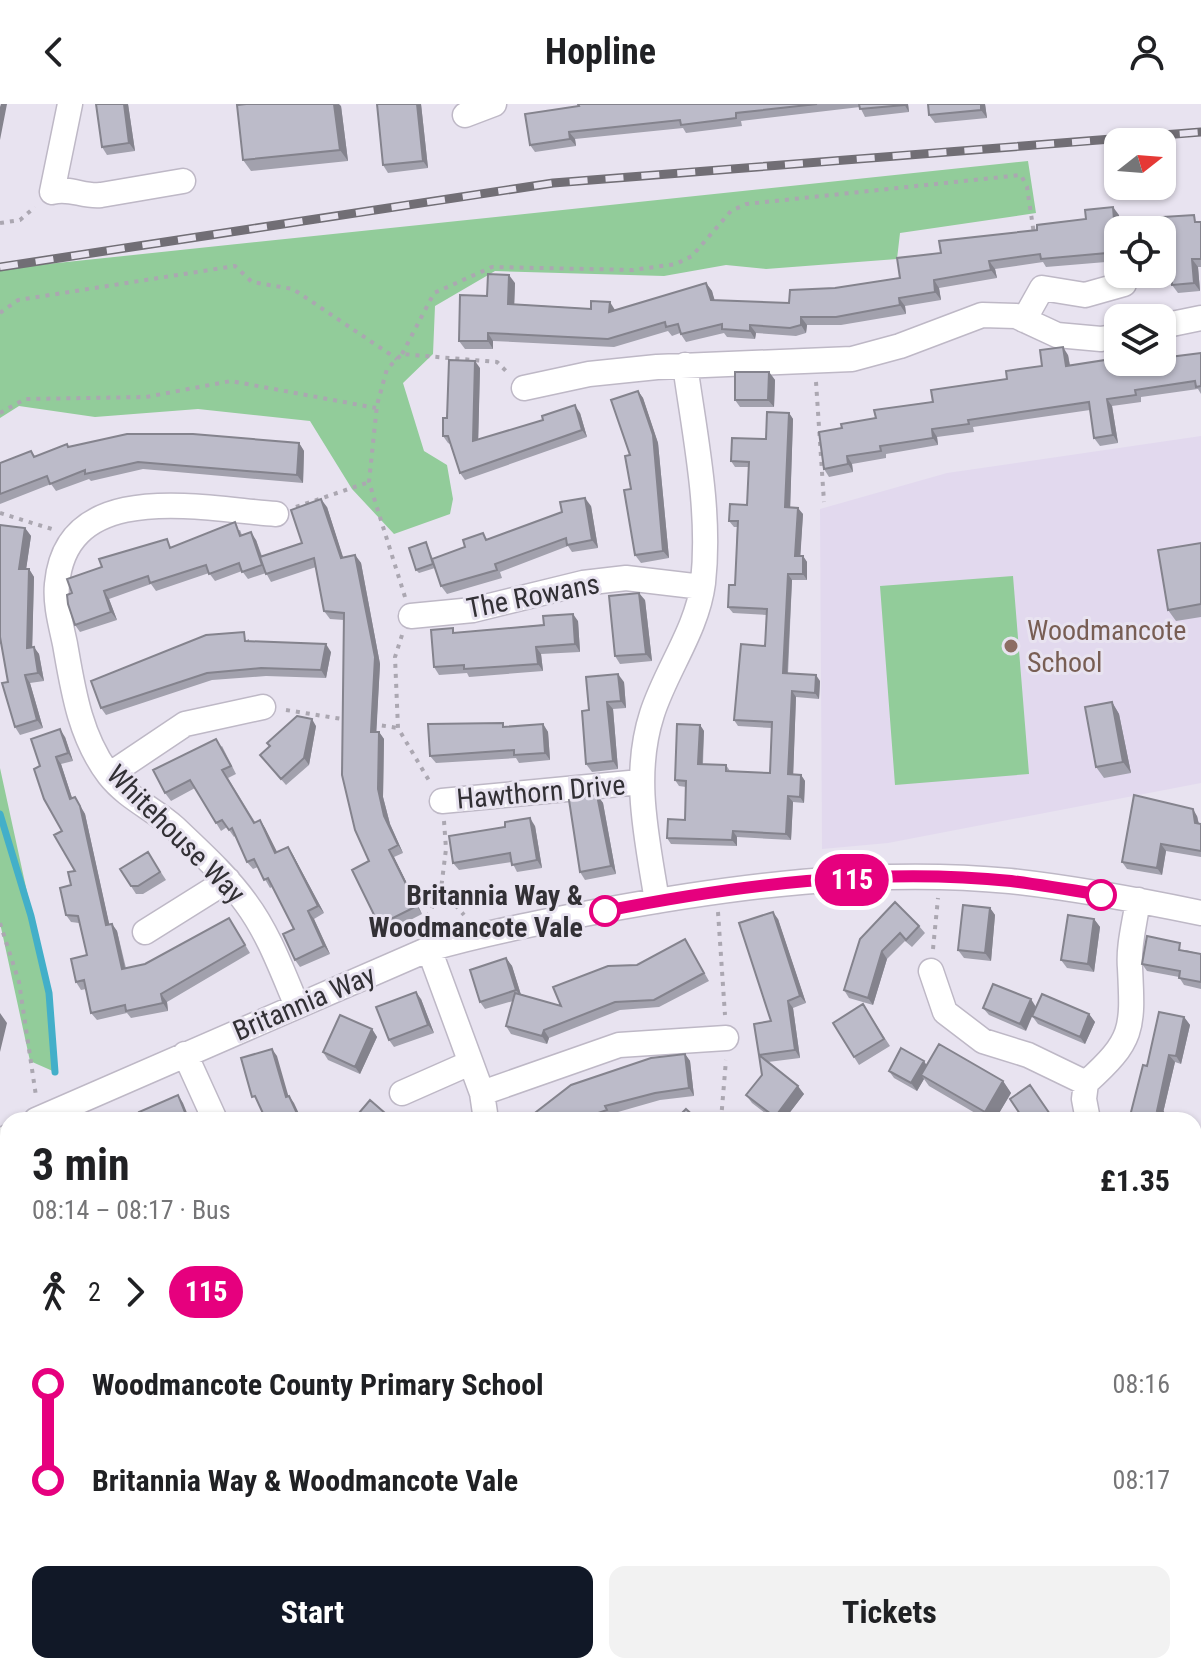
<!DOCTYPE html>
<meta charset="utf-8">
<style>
body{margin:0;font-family:"Roboto Condensed",sans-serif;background:#f2f2f2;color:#202124;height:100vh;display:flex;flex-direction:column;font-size:30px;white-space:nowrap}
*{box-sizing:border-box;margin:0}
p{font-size:26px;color:#757577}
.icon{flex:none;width:44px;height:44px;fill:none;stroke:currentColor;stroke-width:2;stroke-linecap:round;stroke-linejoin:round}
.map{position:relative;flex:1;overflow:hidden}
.side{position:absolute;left:0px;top:1008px;width:1202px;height:562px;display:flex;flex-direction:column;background:#fff;border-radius:24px 24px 0 0;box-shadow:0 2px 6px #0004}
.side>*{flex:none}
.badge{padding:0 16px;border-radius:26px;font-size:28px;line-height:52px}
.needle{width:52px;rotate:73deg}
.buttons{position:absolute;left:1104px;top:24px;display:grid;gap:16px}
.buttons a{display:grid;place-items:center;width:72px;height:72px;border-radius:16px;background:#fff;box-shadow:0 2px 6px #0004;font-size:40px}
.map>.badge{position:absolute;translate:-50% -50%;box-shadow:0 0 0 4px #fff}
.legs{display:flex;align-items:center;gap:12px;height:88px;padding:0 32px;font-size:26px}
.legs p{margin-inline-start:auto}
.overview{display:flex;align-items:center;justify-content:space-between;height:136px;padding:0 32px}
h1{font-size:44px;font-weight:700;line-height:60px}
.cta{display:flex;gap:16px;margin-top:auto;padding:16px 32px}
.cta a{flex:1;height:92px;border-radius:16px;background:#111827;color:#fff;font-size:32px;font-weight:700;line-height:92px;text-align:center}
.cta a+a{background:#f2f2f2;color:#202124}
ul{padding:0 32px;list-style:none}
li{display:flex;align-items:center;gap:28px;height:96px;font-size:30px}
li i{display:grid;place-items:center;width:12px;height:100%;margin:0 10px;background:currentColor}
li i::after{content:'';width:20px;height:20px;margin:-10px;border:6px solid;border-radius:50%;background:#fff}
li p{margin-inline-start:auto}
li:first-child i{background:linear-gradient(#0000 50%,currentColor 0)}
li:last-child i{background:linear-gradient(currentColor 50%,#0000 0)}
header{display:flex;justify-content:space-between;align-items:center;height:104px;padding:0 32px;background:#fff;font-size:36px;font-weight:700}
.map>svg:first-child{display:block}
</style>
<header><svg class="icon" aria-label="back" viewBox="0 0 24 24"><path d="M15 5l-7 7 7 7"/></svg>Hopline<svg class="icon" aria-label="person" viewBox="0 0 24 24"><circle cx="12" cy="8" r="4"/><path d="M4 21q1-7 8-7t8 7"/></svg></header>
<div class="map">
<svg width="1201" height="1569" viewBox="0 0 1201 1569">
<rect width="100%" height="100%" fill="#e8e3f0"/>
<path fill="#e2d9ee" d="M1201 332V679L888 739 822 745 820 405 947 369Z"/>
<path fill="#92cc9a" d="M1028 57 1036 109 900 129 897 155 766 165 726 161 664 172 495 167 435 202 433 250 403 279 424 347 447 361 453 395 450 410 394 430 352 385 310 317 198 305 95 313 19 302 0 314V165Z
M1013 472 1029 670 895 681 880 482Z
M0 664 49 889 55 968 30 957 0 819Z"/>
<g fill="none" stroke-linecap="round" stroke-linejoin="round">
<path stroke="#43afc9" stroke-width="7" d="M0 710 31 812 49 889 55 968
M234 1562 236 1569"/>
<g stroke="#beb8c6" stroke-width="27">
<path id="minor" d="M70 0 52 88C70 83 83 93 101 91L183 77
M465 11 494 0
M1024 216 1042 184 1085 191 1124 180
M1162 222 1201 214
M524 284 589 270 657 263 852 255 900 242 982 211 1016 212 1057 231 1101 235 1118 232
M276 410C204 405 67 373 57 480 55 500 61 521 65 540 73 586 80 633 109 671 127 694 154 705 175 724 200 748 226 771 246 799 269 830 282 867 297 902
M411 512 473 506 583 479 626 474 702 483
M109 671 185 620 263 603
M442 697 640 678
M657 797C647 734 632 672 652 610 666 566 697 526 703 479 711 407 695 333 685 261
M145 828 228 776
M429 845 482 989 486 1016
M931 867 945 908 983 937 1028 951 1086 979C1134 936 1133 925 1130 864 1128 842 1135 818 1138 796
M185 950 215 1016
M1086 979 1084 995 1088 1016
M402 989 470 959
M482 989 619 941 726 934
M36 1016 429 845C485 829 542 818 600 807 734 782 873 764 1010 777 1074 784 1138 796 1201 809
M0 1038 8 1033
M1194 1282 1201 1280
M1194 1382 1201 1373
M257 1562 259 1569
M388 1569 410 1562
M958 1569 970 1562"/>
</g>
<path stroke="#aba7b1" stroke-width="4" stroke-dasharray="4 6" stroke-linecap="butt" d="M0 119 20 116 35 103
M0 209 18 196 235 162 252 178 293 185 397 255
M402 250 434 189 492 163 633 166 676 160 692 152 731 107 746 100 1021 71 1027 83 1034 130
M816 278 824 398
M0 309 25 295 146 293 231 277 376 304
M296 403 369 378
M0 409 55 426
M405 493 369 378 377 301 387 265 402 250 497 258 508 269
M402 531 395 553 398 624 431 680
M286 606 348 616
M372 620 398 624
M444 717 446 745 441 785 464 811
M718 808 725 911
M0 819 19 878 36 992
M423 822 441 785
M933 845 938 794
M721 1016 726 956
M0 1419 8 1416"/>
<use href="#minor" stroke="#fff" stroke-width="24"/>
<g stroke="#716e75" stroke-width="9">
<path id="rail" d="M0 163 553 79 1201 28"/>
</g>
<use href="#rail" stroke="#e8e3f0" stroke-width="6" stroke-dasharray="18" stroke-linecap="butt"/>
</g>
<path fill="#a2a1ad" d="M96 0H128L135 47 107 51 102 43Z
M377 0H421L428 64 388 69 383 61Z
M578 0H908L909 8 865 13 860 3 741 17 742 22 686 29 683 24 575 35 576 42 535 48 530 41 579 2Z
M985 0 987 14 935 19 929 11Z
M341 2 348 57 251 67 243 56Z
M1119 111V116L1201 118V163H1198L1200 187 1178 189 1172 181 1170 152 1162 153V126H1118V157L1046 163 1043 158 995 165 997 174 939 184 941 196 905 202 906 210 841 221H807L806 229 796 232 756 229 755 235 727 233 724 229 686 238 680 229 672 232 668 227 614 243 493 237V245H465L459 237 487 192 515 179 514 200 615 206 706 179 712 187 714 196 789 199 835 184 900 174 941 149 1037 126Z
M1201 249V290L1198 285 1141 293V298L1112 302 1118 339 1100 342 1094 334 1090 306 973 323 974 328 937 333 938 341 886 350V354L852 360 853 368 829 373 824 365 842 324 1007 275 1042 262 1068 251 1070 261 1118 258Z
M480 264 478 336 580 309 587 333 465 376 460 369 450 340 448 339 443 332 447 314Z
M769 268 775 276 774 303H740L735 296Z
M638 287 643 294 658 339 669 454 641 459 635 451 630 351Z
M789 309 793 315 790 403 803 410 800 452H803L807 458V476H792L788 570 820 577 819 595 796 593 793 670 801 671 805 677 804 699 793 698 791 736 737 733V742L671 740 667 734 685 716 686 683 679 682 675 676 700 621 704 627 703 660 726 661 730 667 770 669 772 624 738 622 734 616 765 542 767 511 733 509 728 503 735 481 737 423H734L729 417 747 401 749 363H735L731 357 766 335Z
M299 339 304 347 303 379 143 365 91 377 89 375 56 387 51 380 0 400V359L31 347 35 353 67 340 69 343Z
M591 402 598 444 572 448 568 442 500 468 502 474 447 490 441 482 435 464 419 469 416 466 426 438 433 455Z
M327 403 343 454 355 451 361 459 380 560 376 628H379L384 635 383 693 390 720 403 749 394 753 422 810 385 829 379 821 369 757 344 516 330 515 324 507 316 463 271 478 266 469 248 475 242 467 215 477 209 469 156 487 151 480 109 495 117 516 80 528 75 521 68 500 172 443 240 426 242 431 256 436 262 452 302 439Z
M0 421 25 424 31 432 26 465H29L34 473 32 543 39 550 44 577 30 579 43 624 20 631 15 623 2 540H0Z
M1201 439V513L1176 517 1168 506Z
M645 496 652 557 620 560 615 552Z
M578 517 580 548 541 550 543 567 469 573 467 569 439 571 434 563 456 529Z
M249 535V537L331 548 326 574 266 572 212 576 106 611 101 604Z
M624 578 626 604 613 605 618 665 592 668 586 660 589 606Z
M1112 598 1119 610 1131 669 1104 674 1096 663Z
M543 620 548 628 550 656 519 659 516 654 436 659 430 652Z
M316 622 309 661 286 681 260 651 270 642Z
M65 633 73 657 61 660 72 694 75 693 85 710 109 820H112L117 827 126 864 145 860 234 822 250 849 167 898 168 907 131 914 127 909 97 916 91 909 86 885 81 886 76 878 87 851 79 819 71 818 66 811 75 767 40 662Z
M222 642 236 670 228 674 255 718 260 716 265 724 277 748 288 743 293 751 324 809 314 815 330 850 300 863 295 856 294 825 272 783 270 784 258 763 253 765 247 758 235 732 234 733 227 723 221 727 195 684 171 697 165 689Z
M597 691 603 699 616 770 585 776 580 768Z
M1197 712 1199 720H1201V753L1166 747 1162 771 1127 765 1122 758Z
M535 722 542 764 517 768 512 758 459 766 453 759 505 723Z
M153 756 166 776 143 790H136L120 765Z
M990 804 995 811 991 857 964 854 958 846Z
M778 815 806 899 793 904 800 954 768 958 804 990 784 1016H774L752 999 746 991 762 971 754 920 771 917Z
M1094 815 1100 823 1094 868 1067 864 1061 856Z
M919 822 925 829 912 843 905 837 887 855 873 901 849 894 844 886 860 835Z
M685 835 709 877 659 903 620 906 549 934 547 940 511 930 506 922 513 897 485 905 480 898 506 854 512 862 521 891 561 902Z
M1186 846 1201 850V885L1184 881 1179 873 1147 867 1142 860Z
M993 880 1026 927 989 911 983 904Z
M421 895 434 929 394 943 389 936Z
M868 908 890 942 859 961 854 953Z
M1089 910 1095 918 1085 940 1038 920 1032 912Z
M1184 913 1190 921 1181 960 1175 958 1163 1009 1129 1016 1147 962Z
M372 925 377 933 360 970 328 956 323 948Z
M685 950 690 957 694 992 660 996 611 1010 612 1014 605 1016H528Z
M927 961 1003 977 1011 989 995 1016H987L929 982 924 975 917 987 894 974 889 967Z
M8 1084V1182L3 1175Z
M1201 1184V1252H1200L1195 1244Z
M1201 1465V1521L1194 1524V1469Z
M30 1562H79L64 1569H33Z
M794 1562H882L870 1569H795Z
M1060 1562H1133L1119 1569H1054Z"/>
<path fill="#84838d" d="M1 0H7L0 36V3Z
M124 0H128L135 47 129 39Z
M334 0H339L341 2 348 57 340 46Z
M417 0H421L428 64 423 57Z
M904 0H908L909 8Z
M981 0H985L987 14 981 6Z
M569 28 575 35 576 42 570 35Z
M1113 103 1119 111 1120 124 1114 116Z
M1192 155 1198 163 1200 187 1194 179Z
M989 157 995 165 997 174 991 166Z
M509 171 515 179 514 208 508 200Z
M934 176 939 184 941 196 935 188Z
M706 179 712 187 717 204 711 196Z
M899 194 905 202 906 210 900 201Z
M610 198 615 206 609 208Z
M801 213 807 221 806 229 801 221Z
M750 221 756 229 755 235 750 227Z
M488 229 493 237V245L488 237Z
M1063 243 1068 251 1071 269 1066 262Z
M475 257 480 264 478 345 473 337Z
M769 268 775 276 774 303 768 296Z
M638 287 643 294 658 339 669 454 663 447Z
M1107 295 1112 302 1118 339 1113 331Z
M575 301 580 309 587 333 582 326Z
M789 309 793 315 790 409 785 403Z
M932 325 937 333 938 341 933 334Z
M299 339 304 347 303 379 297 371Z
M847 352 852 360 853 368 848 360Z
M585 394 591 402 598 444 592 436Z
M321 395 327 403 346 462 341 454Z
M798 404 803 410 800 458 795 452Z
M25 424 31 432 25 473 19 465Z
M251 428 256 436 267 469 262 461Z
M355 451 361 459 380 560 376 635 371 628Z
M803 452 807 458V476L803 470Z
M29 465 34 473 32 551 27 544Z
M788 470 792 476 787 575 783 569Z
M104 487 109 495 117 516 111 508Z
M639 489 645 496 652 557 646 550Z
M573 510 578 517 580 548 575 540Z
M326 540 331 548 326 574 321 566Z
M34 543 39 550 44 577 38 569Z
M536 543 541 550 543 567 538 560Z
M618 570 624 578 626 604 621 597Z
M25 571 30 579 43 624 37 616Z
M816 571 820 577 819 595 815 589Z
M792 587 796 593 793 676 788 670Z
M607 598 613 605 618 665 613 657Z
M1112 598 1119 610 1131 669 1123 658Z
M312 615 316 622 309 661 304 654Z
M543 620 548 628 550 656 545 649Z
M700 621 704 627 702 666 698 660Z
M60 625 65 633 73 657 68 649Z
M379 628 384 635 383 693 390 720 403 749 398 741 384 712 378 685Z
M56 653 61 660 75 703 70 695Z
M801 671 805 677 804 699 800 693Z
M597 691 603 699 616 770 611 762Z
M788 692 793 698 791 736 786 730Z
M75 693 85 710 111 828 106 821Z
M1193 705 1197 712 1200 726 1195 719Z
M530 714 535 722 542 764 537 756Z
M260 716 265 724 281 756 275 749Z
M733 727 737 733V742L732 736Z
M1161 740 1166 747 1162 771 1157 764Z
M288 743 293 751 324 809 318 802Z
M389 746 394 753 422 810 417 802Z
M990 804 995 811 991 857 985 849Z
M308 807 314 815 330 850 324 842Z
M773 808 778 815 806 899 800 892Z
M1094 815 1100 823 1094 868 1088 860Z
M112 820 117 827 127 873 122 865Z
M882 847 887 855 873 901 868 894Z
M506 854 512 862 522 894 516 886Z
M416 888 421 895 434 929 428 921Z
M161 890 167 898 168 907 163 899Z
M1031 895 1036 903 1026 927 1020 920Z
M788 897 793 904 800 954 795 946Z
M0 909 7 919 0 948Z
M1089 910 1095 918 1085 940 1080 933Z
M1184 913 1190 921 1181 960 1176 952Z
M372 925 377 933 360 970 355 963Z
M544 926 549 934 547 940 542 932Z
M272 945 277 952 291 1001 286 993Z
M685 950 690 957 694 992 689 984Z
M1169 951 1175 958 1163 1009 1169 1016H1162L1157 1007Z
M924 957 929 965 921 971 924 975 917 987 911 979Z
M1003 977 1011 989 995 1016H990L985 1008Z
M798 982 804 990 784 1016H777L775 1013Z
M178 991 183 999 190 1016H188Z
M289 992 294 999 302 1016H300Z
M8 1348V1362L0 1371V1357Z
M555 1562H558L560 1569H557Z"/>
<path fill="#bcbbc9" stroke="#84838d" stroke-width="2" d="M96 0H124L129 39 102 43Z
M246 0H334L340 46 243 56 237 1Z
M377 0H417L423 57 383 61Z
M578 0H817L736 9V14L681 21 680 16 569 28 570 35 530 41 525 10 579 2Z
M859 0H904V1L860 5Z
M928 0H981V6L929 11Z
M1113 103 1114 116 1194 111 1195 118H1201V155H1192L1194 179 1172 181 1169 144H1162V126H1118V148L1041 155 1040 150 989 157 991 166 934 176 935 188 899 194 900 201 836 213H801V221L790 224 750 221V227L722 225V220L681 230 678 220 666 223 665 218 608 235 488 229V237H459L460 191 487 192 488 170 509 171 508 200 591 205V197L610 198 609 208 706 179 711 196 789 199 790 186 835 184 900 174 897 154 941 149 939 137 1037 126V121L1086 115 1085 106Z
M1063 243 1066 262 1118 254V258H1162V254L1201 249V282L1196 283 1195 277 1135 286 1136 291 1107 295 1113 331 1094 334 1089 298 968 316 969 320 932 325 933 334 880 342 881 347 847 352 848 360 824 365 819 328 842 324 841 320 876 314 874 306 933 298 931 286 1007 275 1006 267 1042 262 1040 246Z
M449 256 475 257 473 337 543 316 542 312 575 301 582 326 460 369 448 332H443V314H447Z
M735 268H769L768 296H735Z
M638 287 653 331 663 447 635 451 624 386 631 385 625 352 630 351 611 296Z
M767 308 789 309 785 403 798 404 795 452H803V470H788L783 569 816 571 815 589 792 587 788 670 801 671 800 693 788 692 786 730 733 727 732 736 667 734 668 715 685 716 686 677 675 676 677 620 700 621 698 660 726 661V667L770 669 772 618 734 616 741 540 765 542 767 505 728 503 729 481H735L738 417H729L730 400 747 401 749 358 731 357 732 334 766 335Z
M127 330H193L299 339 297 371 138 358 85 370V366L50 380 47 372 0 390V359L31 347 34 353 67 340 68 343Z
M585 394 592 436 567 441 566 434 495 460 497 466 441 482 432 455 465 443 463 436 483 429 486 436 562 408 560 398Z
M321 395 341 454 355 451 375 553 371 628H379L378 685 384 712 398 741 389 746 417 802 379 821 352 766 369 757 355 726 342 671 344 509 324 507 314 454 266 470 260 453 302 439 291 406Z
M235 418 240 432 251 428 262 461 242 468 239 459 209 470 206 461 150 479 148 472 104 487 111 508 75 521 68 500 67 491 72 489 67 475 102 463 99 455 167 435 170 444Z
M0 421 25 424 19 465H29L27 544 34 543 38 569 25 571 37 616 15 623 2 579 8 578 0 533Z
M426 438 433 460 416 466 409 444Z
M1201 439V500L1168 506 1158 446Z
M639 489 646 550 615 552 609 492Z
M573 510 575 540 536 543 538 560 464 565V561L434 563 431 526 453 524V529L544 521 543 512Z
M244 528 245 537 326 540 321 566 261 564 207 569 101 604 91 577 206 531Z
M618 570 621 597 607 598 613 657 586 660 582 607 589 606 586 573Z
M1112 598 1123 658 1096 663 1085 603Z
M297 612 312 615 304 654 281 675 260 651 270 642 267 639Z
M503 619V623L543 620 545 649 514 651V646L430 652 428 620Z
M60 625 68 649 56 653 70 695 75 693 80 702 106 821 112 820 122 865 145 860 229 814 245 841 161 890 163 899 126 907 125 901 91 909 84 876 76 878 71 855 87 851 78 812 66 811 60 784 71 781 68 768 75 767 54 731 62 727 44 695 34 665 40 662 31 635Z
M216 635 231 662 222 666 254 719 260 716 275 749 288 743 318 802 308 807 324 842 295 856 283 830 294 825 268 774 264 776 254 755 247 758 232 724 229 726 222 716 216 719 190 676 165 689 153 666Z
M597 691 611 762 580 768 569 696Z
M1134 691 1193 705 1195 719 1201 720V747L1161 740 1157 764 1122 758Z
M530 714 537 756 512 761 510 749 453 759 449 732 505 723V718Z
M148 748 160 768 138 782H131L120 765Z
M895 798 919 822 906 836 900 829 882 847 868 894 844 886 860 835Z
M963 801 990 804 985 849 958 846Z
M773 808 800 892 788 897 795 946 759 951 754 920 771 917 739 819Z
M1068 811 1094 815 1088 860 1061 856Z
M1147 832 1180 839 1179 846 1201 850V878L1179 874 1180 867 1142 860Z
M685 835 704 869 654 896 615 898 544 926 542 932 506 922 515 889 561 902 553 883 608 862 637 861Z
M506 854 516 886 480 898 470 866Z
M993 880 1031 895 1020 920 983 904Z
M416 888 428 921 389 936 376 903Z
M1042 890 1089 910 1080 933 1032 912Z
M863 900 884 935 854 953 833 919Z
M1159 908 1184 913 1176 952 1169 951 1157 1007 1163 1008 1162 1016H1129L1143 961 1147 962Z
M340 911 372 925 355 963 323 948Z
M939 940 1003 977 985 1008 921 971Z
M901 944 924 957 911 979 889 967Z
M272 945 286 993 289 992 300 1016H266L255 992 252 993 241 954Z
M685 950 689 984 655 989 605 1002 607 1006 578 1016 527 1015 571 981 651 954Z
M759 951 798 982 775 1013 746 991 762 971Z
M1030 981 1054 1016H1024L1010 995Z
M178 991 188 1016H132L141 1013 139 1008Z
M370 996 393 1016H353Z
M686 1005 698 1016H675Z
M6 1081 8 1084V1173L3 1175 0 1169V1085Z
M1199 1181 1201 1187V1242L1195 1244 1194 1183Z
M8 1252V1332L6 1335 8 1336V1348L0 1357V1271L8 1260 4 1258Z
M8 1417V1435L4 1418Z
M8 1461V1531H6L0 1508V1463Z
M1201 1465V1509L1194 1512V1469Z
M30 1562H50L35 1569H33Z
M97 1562H132L134 1569H99Z
M495 1562H555L557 1569H493L497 1568Z
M794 1562H858L846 1569H795L792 1564Z
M1060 1562H1113L1117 1569H1054Z"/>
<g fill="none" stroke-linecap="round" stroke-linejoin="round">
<g stroke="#fff" stroke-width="18">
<path id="line-1" d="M605 807C737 781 876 763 1011 777 1041 781 1071 786 1101 791"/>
</g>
<use href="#line-1" stroke="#e6007e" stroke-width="12"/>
</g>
<circle fill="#8d6e63" stroke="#e8e3f0" stroke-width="3" cx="1011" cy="542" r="8"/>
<g fill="#fff" stroke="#e6007e" stroke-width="4">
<circle cx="1101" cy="791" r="14"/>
<circle cx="605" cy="807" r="14"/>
</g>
<g text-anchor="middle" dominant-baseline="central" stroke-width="6" stroke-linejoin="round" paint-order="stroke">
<g font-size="28" fill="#323035" stroke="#e8e3f0">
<text transform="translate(533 492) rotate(-11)">The Rowans</text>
<text transform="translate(541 688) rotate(-5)">Hawthorn Drive</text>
<text transform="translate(176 730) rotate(45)">Whitehouse Way</text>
<text transform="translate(304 899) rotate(-23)">Britannia Way</text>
</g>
<g font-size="28" fill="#785e54" stroke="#e8e3f0" text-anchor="start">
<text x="1027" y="526">Woodmancote<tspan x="1027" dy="32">School</tspan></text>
</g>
<g font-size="28" font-weight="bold" fill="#323035" stroke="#e8e3f0" text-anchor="end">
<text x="583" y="791">Britannia Way &amp;<tspan x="583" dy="32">Woodmancote Vale</tspan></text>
</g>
</g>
</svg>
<div class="buttons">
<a><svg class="needle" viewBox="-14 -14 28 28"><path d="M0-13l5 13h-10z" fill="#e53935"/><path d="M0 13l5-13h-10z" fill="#757577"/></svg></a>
<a><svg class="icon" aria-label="locate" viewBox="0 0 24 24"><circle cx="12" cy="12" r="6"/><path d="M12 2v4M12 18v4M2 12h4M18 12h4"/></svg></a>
<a><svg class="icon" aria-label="layers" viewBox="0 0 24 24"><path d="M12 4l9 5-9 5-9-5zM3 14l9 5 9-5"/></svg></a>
</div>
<b class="badge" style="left:852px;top:776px;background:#e6007e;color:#fff">115</b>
<section class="side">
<div class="overview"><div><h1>3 min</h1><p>08:14 – 08:17 · Bus</p></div><b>£1.35</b></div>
<div class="legs"><svg class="icon" aria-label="walk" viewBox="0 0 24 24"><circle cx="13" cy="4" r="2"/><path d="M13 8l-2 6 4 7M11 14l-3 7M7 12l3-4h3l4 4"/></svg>2<svg class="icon" aria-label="forward" viewBox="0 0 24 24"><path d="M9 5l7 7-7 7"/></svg><b class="badge" style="background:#e6007e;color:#fff">115</b></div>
<ul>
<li><i style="color:#e6007e"></i><b>Woodmancote County Primary School</b><p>08:16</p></li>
<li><i style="color:#e6007e"></i><b>Britannia Way &amp; Woodmancote Vale</b><p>08:17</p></li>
</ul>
<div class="cta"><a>Start</a><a>Tickets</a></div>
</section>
</div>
